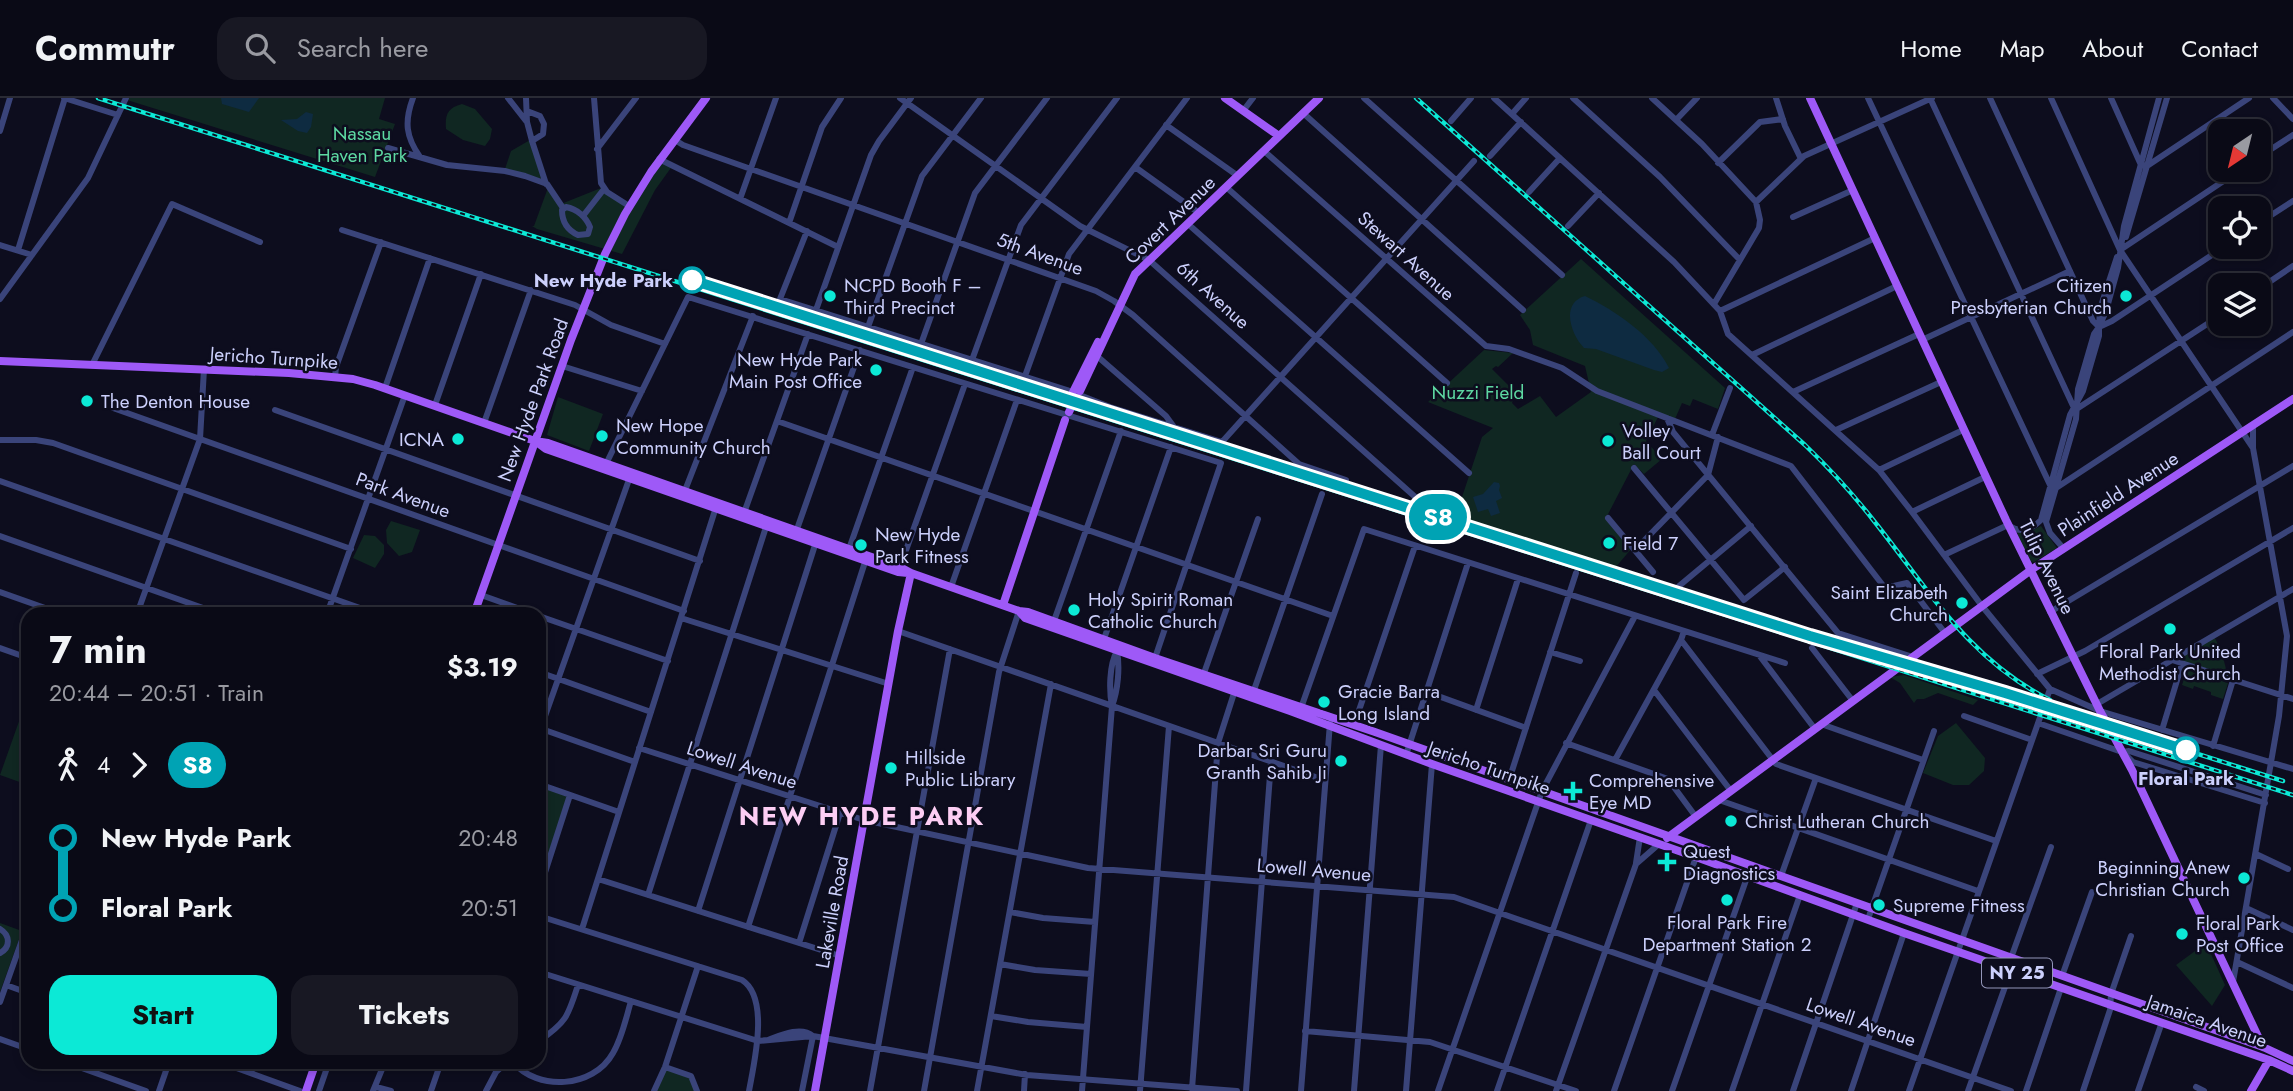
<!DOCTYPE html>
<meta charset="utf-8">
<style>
body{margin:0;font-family:Jost,sans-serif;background:#181823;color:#f1f3f6;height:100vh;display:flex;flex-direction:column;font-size:26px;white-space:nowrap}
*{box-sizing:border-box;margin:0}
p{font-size:23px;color:#999aa1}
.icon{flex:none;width:38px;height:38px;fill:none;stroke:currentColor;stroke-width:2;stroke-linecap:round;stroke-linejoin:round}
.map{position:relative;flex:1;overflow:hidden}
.panel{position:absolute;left:21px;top:509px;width:525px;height:462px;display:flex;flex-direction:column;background:#0a0a16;border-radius:21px;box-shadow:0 4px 10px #0003,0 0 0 2px #2a2b35}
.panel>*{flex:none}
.badge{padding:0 14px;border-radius:23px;font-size:24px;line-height:46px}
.needle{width:46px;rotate:215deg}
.tools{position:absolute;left:2208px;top:21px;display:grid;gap:14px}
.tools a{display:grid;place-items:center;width:63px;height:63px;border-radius:14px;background:#0a0a16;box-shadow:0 4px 10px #0003,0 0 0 2px #2a2b35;font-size:35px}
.map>.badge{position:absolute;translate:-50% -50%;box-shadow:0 0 0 4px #fff}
.legs{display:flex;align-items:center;gap:10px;height:77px;padding:0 28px;font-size:23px}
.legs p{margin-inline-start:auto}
.overview{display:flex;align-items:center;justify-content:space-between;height:119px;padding:0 28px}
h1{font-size:38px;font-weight:700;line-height:52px}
.button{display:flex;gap:14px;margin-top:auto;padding:14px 28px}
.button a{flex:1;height:80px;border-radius:21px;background:#0ce9d6;color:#111;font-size:28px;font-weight:700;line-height:80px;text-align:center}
.button a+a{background:#181823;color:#f1f3f6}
ul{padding:0 28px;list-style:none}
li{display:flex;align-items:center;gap:24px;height:70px;font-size:26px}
li i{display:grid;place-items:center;width:10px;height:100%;margin:0 9px;background:currentColor}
li i::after{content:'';width:18px;height:18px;margin:-9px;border:5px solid;border-radius:50%;background:#0a0a16}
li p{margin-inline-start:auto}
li:first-child i{background:linear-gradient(#0000 50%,currentColor 0)}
li:last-child i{background:linear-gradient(currentColor 50%,#0000 0)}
header{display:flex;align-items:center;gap:42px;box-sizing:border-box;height:98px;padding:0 35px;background:#0a0a16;border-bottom:2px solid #2a2b35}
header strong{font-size:33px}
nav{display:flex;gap:38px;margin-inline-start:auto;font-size:24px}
.search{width:490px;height:63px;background:#181823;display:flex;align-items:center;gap:18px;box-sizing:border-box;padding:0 24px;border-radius:21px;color:#999aa1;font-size:26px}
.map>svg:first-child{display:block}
</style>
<header>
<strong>Commutr</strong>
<div class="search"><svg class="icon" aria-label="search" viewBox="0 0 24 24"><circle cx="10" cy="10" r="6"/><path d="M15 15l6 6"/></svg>Search here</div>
<nav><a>Home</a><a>Map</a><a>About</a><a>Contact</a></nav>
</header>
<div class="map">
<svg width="2293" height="993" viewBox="0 0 2293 993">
<rect width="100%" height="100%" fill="#0d0d1e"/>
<path fill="#102722" d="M129 0H385L379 21 395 26 375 79 127 2Z
M462 6 475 11 492 31 490 41 485 48 463 42 446 31C445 17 447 10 462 6Z
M530 42 545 85 505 71 511 53Z
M659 60 673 67 655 92 622 156 537 131 532 128H534L549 87 561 106 601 90 628 106Z
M1581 161 1725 290 1718 311 1693 301 1690 308 1682 305 1675 321 1658 319 1646 343 1662 361 1644 376 1634 366 1606 420 1632 450 1615 470 1455 420 1482 339 1493 330 1428 304 1484 252 1513 255 1498 269 1496 268 1492 271 1516 295 1512 305 1518 311 1540 298 1556 319 1591 294 1585 268 1533 247 1530 232 1520 217Z
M558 299 603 316 589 353 547 337Z
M391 423 420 432 412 454 399 458 387 445 386 432Z
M2041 428 2057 450 2034 464 2029 463 2018 438V435L2031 433Z
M364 437 375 438 384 447V456L375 470 353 460Z
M2214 538 2222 555 2228 579 2174 562Z
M2187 572 2228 585 2223 601 2211 597V594L2194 588 2193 591 2182 587Z
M1904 577 1978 602 1973 607 1938 595 1924 601H1917L1914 605 1900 585 1890 579Z
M23 612 28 614V687L0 677Z
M1956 625 1985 660 1984 673 1969 687H1953L1923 675 1938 638Z
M539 688 568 697 539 787Z
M0 825 22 833 0 894Z
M2206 845 2225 887 2212 908 2176 867Z
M666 970 689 978 695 993H656Z"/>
<path fill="#0e2b41" d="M221 0H259L249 14 222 6Z
M306 14 313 16 311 29 307 35 298 33 281 22 297 21Z
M1585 198C1616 213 1653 238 1669 270L1662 274 1654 272 1596 251 1584 250C1571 237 1560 205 1585 198Z
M1494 384 1499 385 1500 388 1499 392 1502 400 1496 403 1500 415 1491 418 1488 411 1478 414 1473 399 1483 396Z"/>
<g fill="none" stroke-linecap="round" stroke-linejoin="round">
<path stroke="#3a447a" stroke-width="6" d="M64 0 118 17
M413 0C404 24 406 39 420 59
M508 0 526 23
M526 0 527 24 532 43 546 86
M594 0 601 85 607 94 629 108
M900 0 1080 128 1149 162 1422 405 1453 416
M1364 0 1562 177
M1494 0 1674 164 1720 213 1728 236 1879 372 1912 414 1982 508 2050 591 2100 613 2293 671
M1573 0 1660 79 1740 162
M1652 0 1702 46 1756 104 1760 122 1759 130 1714 206
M1776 0 1785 28 1801 61
M1868 0 2051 389 2056 390 2293 234
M1930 0 2075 312
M1990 0 2093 223 2099 229 2112 223 2224 149
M2051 0 2120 152 2253 350 2287 538 2279 618 2233 884
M2111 0 2141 67 2147 68 2249 0
M2273 0 2293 21
M527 13 540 18 544 26 543 36 532 43
M1243 13 1253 0
M1303 15 1523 212
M1512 16 1526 0
M1676 22 1697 0
M1451 23 1471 0
M1166 27 1238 78
M0 33 10 0
M675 42 683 47 1096 193 1114 203 1133 217 1299 366 1346 382
M388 50 447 67 505 73 525 78 547 86 563 110
M597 51 636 0
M1264 53 1486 248 1509 251 1562 270 1597 293 1791 368 1885 490 1907 485 1945 535
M1490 58 1521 24
M2259 59 2293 37
M659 61 838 149
M1718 65 1760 24 1783 21
M1135 69 1199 115
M1226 89 1447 285
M1529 94 1560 60
M740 101 776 0
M1756 104 1804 58 1932 0
M566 109C577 111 586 119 590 129L588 136 578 137C567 132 562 124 562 112Z
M583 118 604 91
M1793 119 1853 92
M789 125 822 29 841 0
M2259 125 2293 103
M1188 126 1469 375
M1568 128 1599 95
M342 132 575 207 611 227 665 246
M807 133 780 201 1067 292 1110 309 1222 344 1474 63
M2126 139 2167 0
M0 147 32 157
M18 152 65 0
M2120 152 2240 72
M2259 191 2293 168
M0 201 88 80 126 0
M816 212 871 57 879 43 911 0
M1720 213 1875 140
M868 229 922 78 981 0
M1922 242 2070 173
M921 246 975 95 1047 0
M1752 257 1897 188
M1097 258 1166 318 1174 329
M972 262 1021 127 1117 0
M92 267 172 106 260 144
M562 268 642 293
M1025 278 1069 156 1187 0
M335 279 336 269 381 144
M385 290 430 160
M1793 294 1919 236
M435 307 481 176
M113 310 684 513
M275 312 700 463
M2075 312 2221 217
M1667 320 1673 334 1838 535 1913 559
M777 323 1333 518
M484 325 531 192
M2253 328V349
M1836 332 1941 284
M1712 337 1730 290
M0 342H36L53 345 351 451
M606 366 688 199 1221 365 1155 560
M1634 370 1744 502 1785 469
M1879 372 1963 332
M0 383 377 516
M684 395 753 218
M1912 414 1985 379
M744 415 808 236
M1608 420 1653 474
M796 434 860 252
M0 438 220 516
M849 451 913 269
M2064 451 2050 435 2046 424 2076 321 2078 291 2094 236 2099 229 2100 211 2117 159
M1635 452 1708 377 1718 339
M1944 457 2008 427C2020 436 2031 432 2041 422L2070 317 2083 293 2099 238V229L2106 213 2118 170 2124 128 2159 0
M899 472 965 286
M1679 488 1751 428
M951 489 1017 302
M0 494 62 516
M481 497 534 516
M2050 514 2293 368
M137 516 200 341 204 271
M327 516 405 297
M539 518 668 563
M681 520 889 586
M1054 523 1121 333
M898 533 1324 682
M1684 533 1681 542 1776 666 1996 743
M1104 541 1171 349
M0 550 28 560
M1812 550 1853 603
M1550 554 1580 563
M1759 557 1815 631
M2172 562 2293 601
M539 574 651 614
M2037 576 2085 553 2293 430
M1203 578 1258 421
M1654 592 1731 693
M1427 594 1526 630
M1253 595 1322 396
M2097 606 2293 491
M1301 610 1364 431 1785 565
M1476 612 1518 481
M1964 618 2032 642
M2038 625 2122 654 2129 653 2266 697
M1821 626 1923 662
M1354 627 1415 448
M539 630 635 664
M2162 632 2182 566
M539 635 631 376
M1566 645 1668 681 1696 719
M2213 648 2233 582
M639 650 864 722 1088 770 1454 799 2011 993
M1406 657 1468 465
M2126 657 2133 664 2265 705
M1615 662 1681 542
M1509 682 1576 475
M539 686 619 714
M1719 702 1978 793
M2256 756 2288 771
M1636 765 1640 739
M1781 778 1816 680
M598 781 840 858
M539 793 570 697
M648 797 766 429
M2246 810 2293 832
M698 813 815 447
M1010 814 1043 820 1095 824
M539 818 742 882C770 900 754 965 749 993
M1868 821 1934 633
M748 829 865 464
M0 831C10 837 11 849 0 855
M582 831 717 406
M799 845 840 715
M2011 860 2051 749
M2237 864 2293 890
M1000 866 1035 872 1091 876
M539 874 758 943 813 938C801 928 781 937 768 942
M2062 878 2092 794
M6 887 28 895
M0 904 28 825
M991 918 1028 924 1087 929
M1305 933 1430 944 1576 993
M0 941 28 951
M539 943C567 924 568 918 578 887
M65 964 146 993
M220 964 300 993
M513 964C537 993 593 991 613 955 622 940 626 920 631 903
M665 969 691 978 697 993
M376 989 391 993
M2196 989 2204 993
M1192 991 1218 645 1236 589
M159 993 169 964
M319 993 329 964
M373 993 385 964
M431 993 441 964
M486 993 496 974 507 964
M654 993 665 969 698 868
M802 993 813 938 1027 977 1237 993
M870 993 950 551
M924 993 999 574 1019 513
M977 993 1051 586
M1024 993 1025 976
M1082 993 1112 608C1118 592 1120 570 1117 553 1109 567 1109 593 1112 608
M1140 993 1169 628
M1246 993 1271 664
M1301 993 1330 625
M1354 993 1381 647
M1406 993 1432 666
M1438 993 1542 693 1635 518
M1497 993 1591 722
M1556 993 1636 766 1659 746
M1614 993 1696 759
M1672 993 1751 768
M1732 993 1800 797
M1793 993 1857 805
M1851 993 1904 835
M1909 993 2050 591
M1968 993 2011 872
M2026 993 2061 890
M2083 993 2110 912 2111 896 2131 838
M2138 993 2162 924"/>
<path stroke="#9e59f7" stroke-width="8" d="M1225 0 1279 38
M1810 0 2006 422 2100 613 2132 672 2263 949
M0 263 289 275 353 281 375 287 535 343 548 345 900 469 911 475 1019 513 1028 514 1155 560 1375 634 2263 949 2293 963
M1080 293 1135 176 1319 0
M1073 294 1098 244
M1076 301V300
M1069 314 1071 310
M538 345 546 351 898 474 908 475
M1003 507 1065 322
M1019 513 1025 520 1290 613 1432 666 1696 759 1904 835 2269 962 2293 973
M474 516 571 242 605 156 625 116 651 74 706 0
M1667 740 2031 472 2293 301
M306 993 316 964
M815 993 898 533 911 475
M2251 993 2269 962"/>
<g stroke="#0ce9d6" stroke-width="4.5">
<path id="rail" d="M98 0 2293 697
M1416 0 1805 347C1830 371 1853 396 1874 423 1929 492 1968 561 2050 602
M1993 591 2283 683"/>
</g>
<use href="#rail" stroke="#0d0d1e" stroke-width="2" stroke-dasharray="5" stroke-linecap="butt"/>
</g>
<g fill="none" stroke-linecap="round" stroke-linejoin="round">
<g stroke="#fff" stroke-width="16">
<path id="line-1" d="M692 182 1810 538 2005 595 2186 652"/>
</g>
<use href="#line-1" stroke="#00a3b4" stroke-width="10"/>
</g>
<g fill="#fff" stroke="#00a3b4" stroke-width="3.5">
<circle cx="692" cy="182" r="12"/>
<circle cx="2186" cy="652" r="12"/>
</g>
<g fill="#0ce9d6" stroke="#0d0d1e" stroke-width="2.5">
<circle cx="830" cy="198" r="7"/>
<circle cx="2126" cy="198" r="7"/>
<circle cx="876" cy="272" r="7"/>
<circle cx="87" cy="303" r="7"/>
<circle cx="602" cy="338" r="7"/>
<circle cx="458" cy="341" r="7"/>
<circle cx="1608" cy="343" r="7"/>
<circle cx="1609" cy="445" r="7"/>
<circle cx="861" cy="447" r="7"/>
<circle cx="1962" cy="505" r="7"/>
<circle cx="1074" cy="512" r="7"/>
<circle cx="2170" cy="531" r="7"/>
<circle cx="1324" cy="604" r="7"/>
<circle cx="1341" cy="663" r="7"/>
<circle cx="891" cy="670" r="7"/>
<path d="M1569.5 682.5h7v7h7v7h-7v7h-7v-7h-7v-7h7z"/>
<circle cx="1731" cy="723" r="7"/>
<path d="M1663.5 753.5h7v7h7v7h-7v7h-7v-7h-7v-7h7z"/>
<circle cx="2244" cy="780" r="7"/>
<circle cx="1727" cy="802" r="7"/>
<circle cx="1879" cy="807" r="7"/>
<circle cx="2182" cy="836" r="7"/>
</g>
<g text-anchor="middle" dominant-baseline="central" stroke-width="5" stroke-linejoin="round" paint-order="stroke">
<rect fill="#0d0d1e" stroke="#9396b9" stroke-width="2" x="1982" y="860.5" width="70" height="29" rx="5"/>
<g font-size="18" font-weight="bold" fill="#ccd0fc">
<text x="2017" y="875">NY 25</text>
</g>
<g font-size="19" fill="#5dd8a2" stroke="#0d0d1e">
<text x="362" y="35">Nassau<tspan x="362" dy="22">Haven Park</tspan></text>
<text x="1478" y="294">Nuzzi Field</text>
</g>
<g font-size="19" fill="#ccd0fc" stroke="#0d0d1e">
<text transform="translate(1170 122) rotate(-44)">Covert Avenue</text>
<text transform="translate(1040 156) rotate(20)">5th Avenue</text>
<text transform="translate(1406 158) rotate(42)">Stewart Avenue</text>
<text transform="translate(1213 197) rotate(42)">6th Avenue</text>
<text transform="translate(274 260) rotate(4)">Jericho Turnpike</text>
<text transform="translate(533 302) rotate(-70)">New Hyde Park Road</text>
<text transform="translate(2118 396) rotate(-33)">Plainfield Avenue</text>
<text transform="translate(403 397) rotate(20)">Park Avenue</text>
<text transform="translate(2047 469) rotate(64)">Tulip Avenue</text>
<text transform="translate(742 667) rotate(18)">Lowell Avenue</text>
<text transform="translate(1489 670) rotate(19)">Jericho Turnpike</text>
<text transform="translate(1314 772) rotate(5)">Lowell Avenue</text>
<text transform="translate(832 814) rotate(-80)">Lakeville Road</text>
<text transform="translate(2207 923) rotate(19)">Jamaica Avenue</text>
<text transform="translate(1861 924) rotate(19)">Lowell Avenue</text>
</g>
<g font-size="19" font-weight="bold" fill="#ccd0fc" stroke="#0d0d1e" text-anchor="end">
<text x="673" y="182">New Hyde Park</text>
<text x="2186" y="680" text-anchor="middle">Floral Park</text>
</g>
<g font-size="19" fill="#ccd0fc" stroke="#0d0d1e" text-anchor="start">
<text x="844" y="187">NCPD Booth F –<tspan x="844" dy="22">Third Precinct</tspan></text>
<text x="2112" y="187" text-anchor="end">Citizen<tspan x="2112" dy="22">Presbyterian Church</tspan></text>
<text x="862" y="261" text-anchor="end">New Hyde Park<tspan x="862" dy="22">Main Post Office</tspan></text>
<text x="101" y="303">The Denton House</text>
<text x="616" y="327">New Hope<tspan x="616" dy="22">Community Church</tspan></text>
<text x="1622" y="332">Volley<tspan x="1622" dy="22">Ball Court</tspan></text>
<text x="444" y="341" text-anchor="end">ICNA</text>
<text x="875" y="436">New Hyde<tspan x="875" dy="22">Park Fitness</tspan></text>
<text x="1623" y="445">Field 7</text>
<text x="1948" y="494" text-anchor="end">Saint Elizabeth<tspan x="1948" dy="22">Church</tspan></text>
<text x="1088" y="501">Holy Spirit Roman<tspan x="1088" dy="22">Catholic Church</tspan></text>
<text x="2170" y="553" text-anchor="middle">Floral Park United<tspan x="2170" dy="22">Methodist Church</tspan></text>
<text x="1338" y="593">Gracie Barra<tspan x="1338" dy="22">Long Island</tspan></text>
<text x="1327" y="652" text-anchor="end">Darbar Sri Guru<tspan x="1327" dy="22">Granth Sahib Ji</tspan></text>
<text x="905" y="659">Hillside<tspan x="905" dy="22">Public Library</tspan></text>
<text x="1589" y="682">Comprehensive<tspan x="1589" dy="22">Eye MD</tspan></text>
<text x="1745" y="723">Christ Lutheran Church</text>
<text x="1683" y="753">Quest<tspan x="1683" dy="22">Diagnostics</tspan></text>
<text x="2230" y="769" text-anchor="end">Beginning Anew<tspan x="2230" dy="22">Christian Church</tspan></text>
<text x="1893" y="807">Supreme Fitness</text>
<text x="1727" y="824" text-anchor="middle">Floral Park Fire<tspan x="1727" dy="22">Department Station 2</tspan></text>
<text x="2196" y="825">Floral Park<tspan x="2196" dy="22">Post Office</tspan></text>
</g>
<g font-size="26" font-weight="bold" letter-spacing="2" fill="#fdcef4" stroke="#0d0d1e">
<text x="862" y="718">NEW HYDE PARK</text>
</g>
</g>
</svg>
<div class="tools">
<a><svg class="needle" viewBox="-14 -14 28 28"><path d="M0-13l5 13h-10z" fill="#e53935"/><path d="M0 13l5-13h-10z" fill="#999aa1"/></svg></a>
<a><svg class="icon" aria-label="locate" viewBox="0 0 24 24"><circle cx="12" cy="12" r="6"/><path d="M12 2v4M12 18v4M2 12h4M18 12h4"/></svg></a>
<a><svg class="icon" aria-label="layers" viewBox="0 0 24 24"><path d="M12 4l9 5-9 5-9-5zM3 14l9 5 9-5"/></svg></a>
</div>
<b class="badge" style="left:1438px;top:419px;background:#00a3b4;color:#fff">S8</b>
<section class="panel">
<div class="overview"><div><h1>7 min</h1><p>20:44 – 20:51 · Train</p></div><b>$3.19</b></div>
<div class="legs"><svg class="icon" aria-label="walk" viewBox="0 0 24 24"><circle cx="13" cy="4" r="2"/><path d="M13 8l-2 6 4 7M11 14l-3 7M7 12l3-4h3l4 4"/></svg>4<svg class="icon" aria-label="forward" viewBox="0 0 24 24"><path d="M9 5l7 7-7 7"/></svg><b class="badge" style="background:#00a3b4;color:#fff">S8</b></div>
<ul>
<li><i style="color:#00a3b4"></i><b>New Hyde Park</b><p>20:48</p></li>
<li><i style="color:#00a3b4"></i><b>Floral Park</b><p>20:51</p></li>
</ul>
<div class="button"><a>Start</a><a>Tickets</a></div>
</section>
</div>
